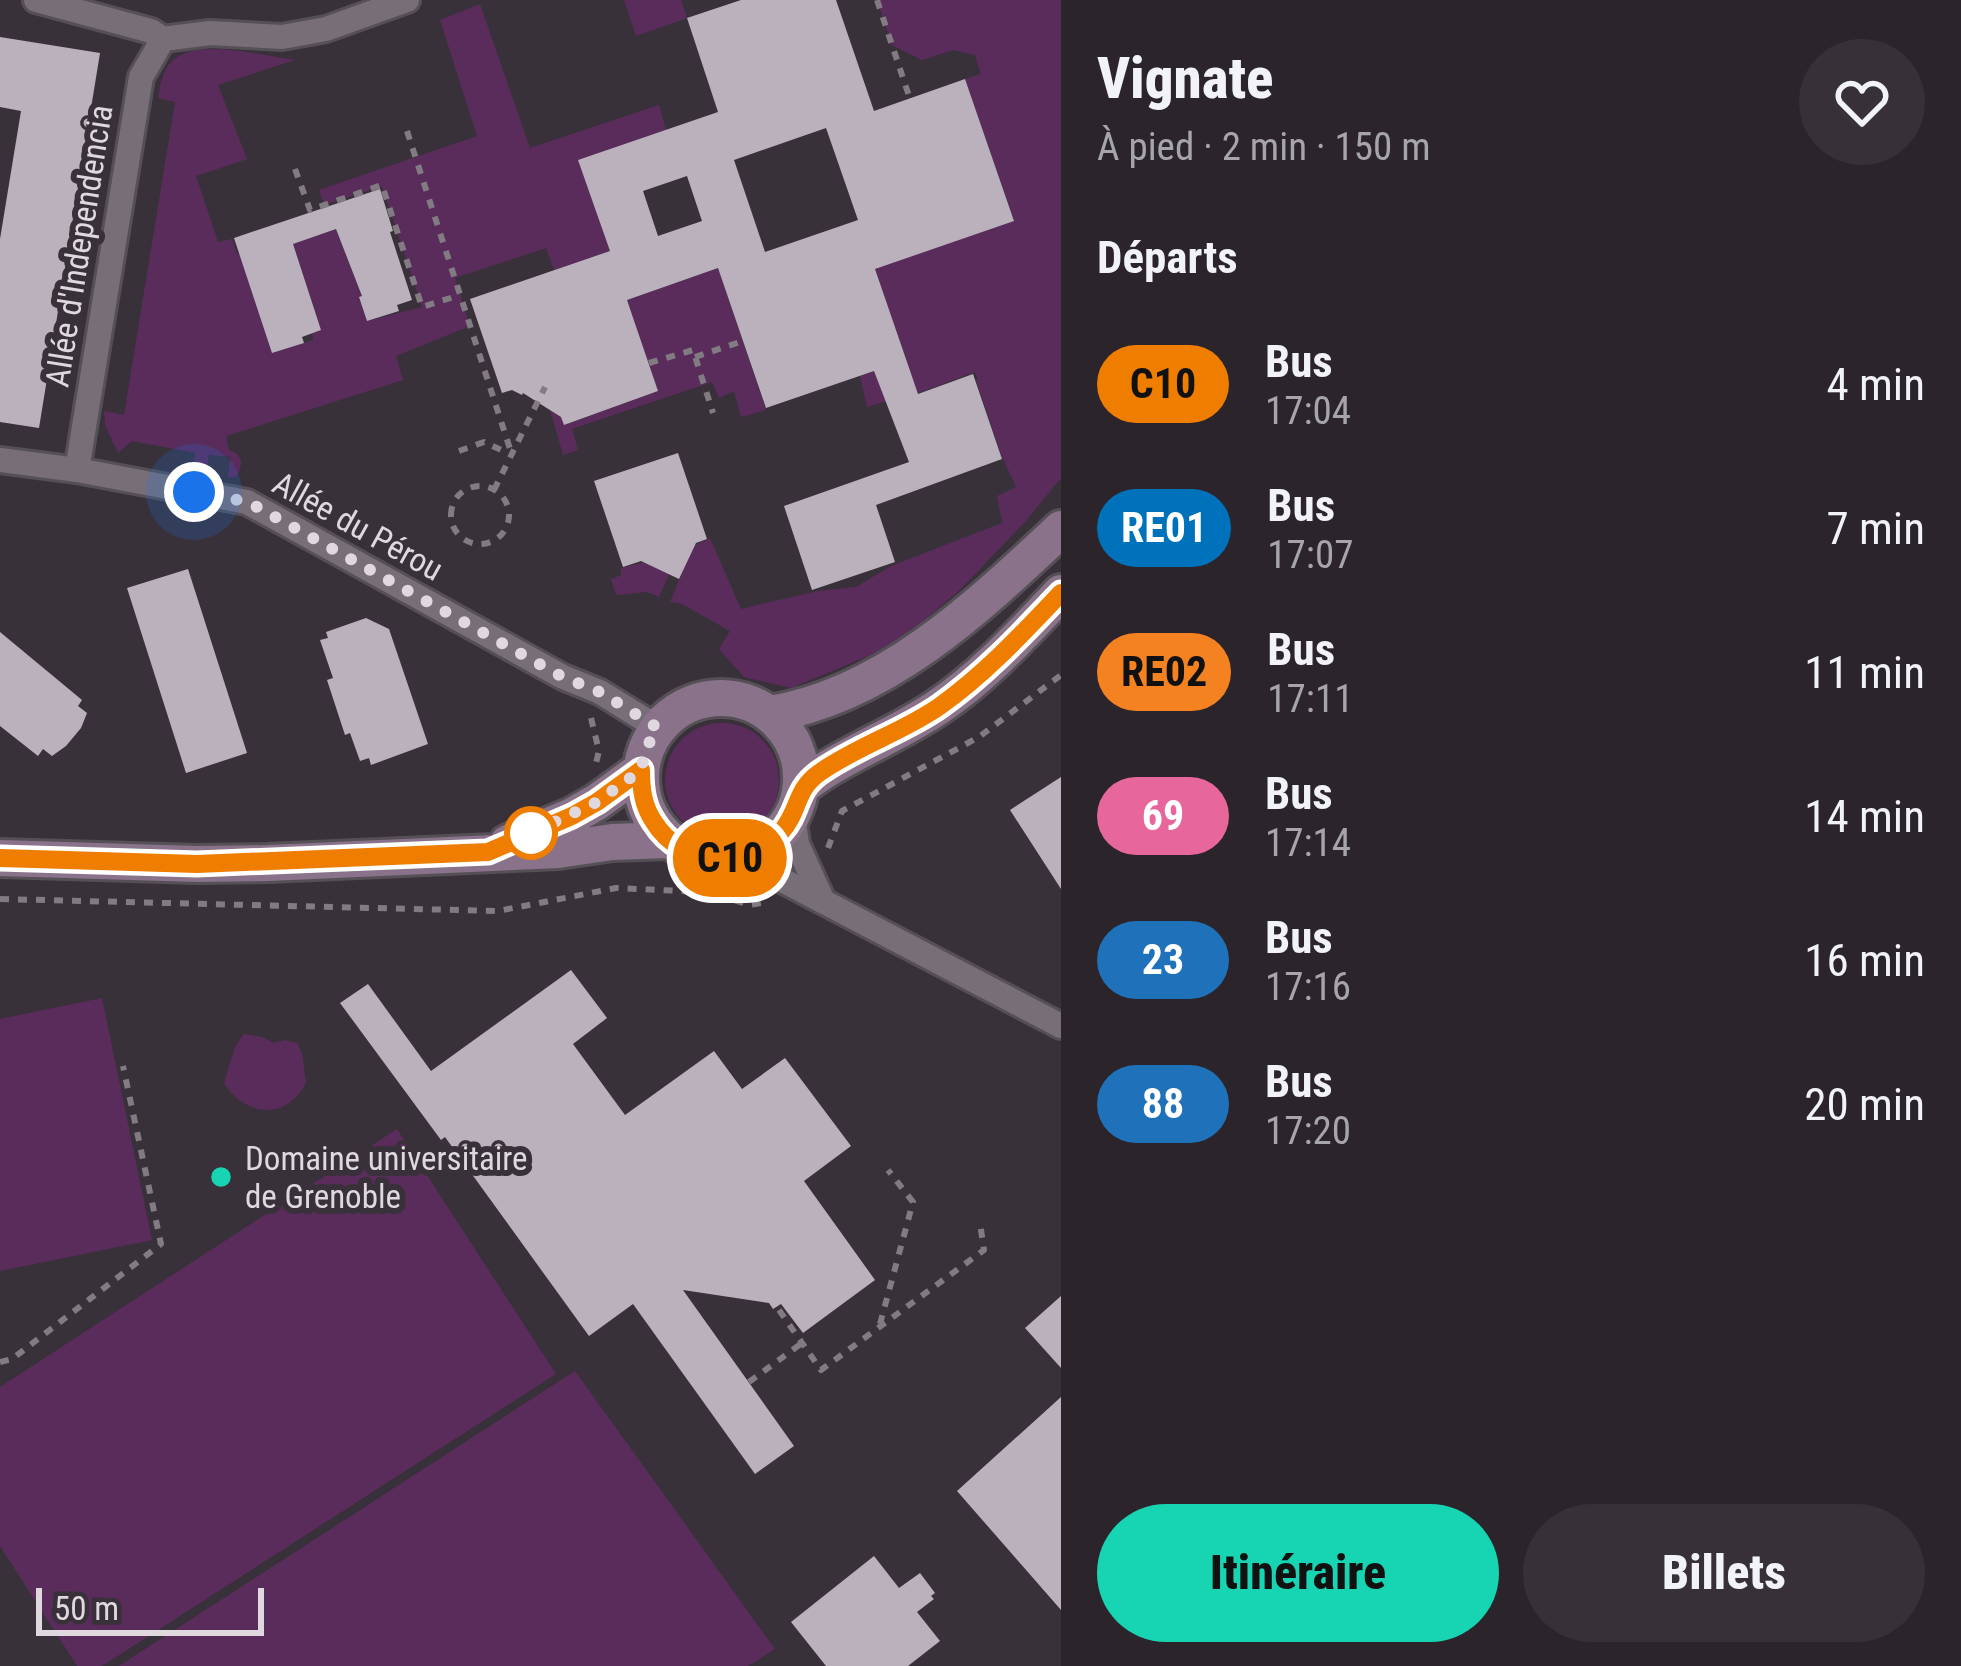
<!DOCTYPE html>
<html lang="fr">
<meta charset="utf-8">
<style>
body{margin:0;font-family:"Roboto Condensed",sans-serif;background:#373137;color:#f1f3f6;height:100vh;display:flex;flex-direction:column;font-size:45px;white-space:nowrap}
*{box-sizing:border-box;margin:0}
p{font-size:39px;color:#a6a5a9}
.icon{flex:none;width:66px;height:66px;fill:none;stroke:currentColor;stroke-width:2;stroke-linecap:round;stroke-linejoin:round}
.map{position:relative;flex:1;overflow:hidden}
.sheet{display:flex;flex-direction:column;background:#2b252b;width:900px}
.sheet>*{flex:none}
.badge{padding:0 24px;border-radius:39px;font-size:42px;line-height:78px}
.scale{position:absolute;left:36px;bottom:30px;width:228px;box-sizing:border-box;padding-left:12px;border:6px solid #dfd9df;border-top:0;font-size:33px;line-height:42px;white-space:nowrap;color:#dfd9df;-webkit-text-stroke:9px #393139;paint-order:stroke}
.you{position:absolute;width:60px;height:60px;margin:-30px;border:9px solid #fff;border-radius:50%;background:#1a73e8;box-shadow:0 0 0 18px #1a73e833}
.map>.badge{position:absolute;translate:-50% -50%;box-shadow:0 0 0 6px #fff}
h2{padding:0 36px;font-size:45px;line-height:108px}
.round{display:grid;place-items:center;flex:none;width:126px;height:126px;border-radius:63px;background:#373137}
.overview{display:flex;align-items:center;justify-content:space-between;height:204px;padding:0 36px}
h1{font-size:57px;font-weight:800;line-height:90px}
.primary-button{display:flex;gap:24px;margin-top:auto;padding:24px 36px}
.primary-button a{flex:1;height:138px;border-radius:72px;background:#17d5b2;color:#111;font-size:48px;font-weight:800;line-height:138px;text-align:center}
.primary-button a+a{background:#373137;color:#f1f3f6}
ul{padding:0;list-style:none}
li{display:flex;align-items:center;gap:36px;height:144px;padding:0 36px}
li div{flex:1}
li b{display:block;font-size:45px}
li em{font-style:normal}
li .badge{min-width:132px;font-weight:700;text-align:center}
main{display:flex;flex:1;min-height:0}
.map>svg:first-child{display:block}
</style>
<main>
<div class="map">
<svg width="1061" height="1666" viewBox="0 0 1061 1666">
<rect width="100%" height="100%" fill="#393139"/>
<path fill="#5a2c5c" d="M624 0H681L687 18 636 36Z
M877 0H1061V478L1025 522 960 590 895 645 791 688 744 677 719 649 730 631 682 604 670 602 686 563 676 559 659 597 647 592 616 595 611 579 621 575V568L680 553 710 538 741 609 818 591 856 587 891 566 1002 523 997 496 1016 487 1001 454 976 380 978 379 975 372 894 402 893 399 867 407 860 376 906 359 875 269 1014 220 965 79 981 74 975 55 953 50 922 60 892 45Z
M480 4 530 148 659 105 666 130 579 160 610 251 554 270 546 248 455 278 470 326 396 356 403 380 226 436 229 450C244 454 243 466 236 477L228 478 230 457 209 455 206 475 193 473 195 453 132 441 118 453 105 425 104 411 124 415 175 102 158 98C160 86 162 71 171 62 195 36 264 56 295 60L218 85 247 159 196 176 218 242 232 239 237 254H241L273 353 313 340 312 333 321 330 293 244 336 229 362 296 359 298 367 321 422 307 382 186 324 205 319 190 477 136 440 20Z
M718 268 766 410 741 417 734 391 719 398 712 382 572 429 578 450 563 455 550 410 561 417 565 425 658 391 627 300Z
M665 780a57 57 0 1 1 114 0a57 57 0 1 1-114 0Z
M102 998 152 1240 0 1271V1019Z
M244 1034 262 1037 274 1043 285 1040 297 1043 302 1053 306 1082C288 1121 245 1117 224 1083L235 1047Z
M397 1129 556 1374 102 1666H77L0 1546V1387Z
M575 1371 775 1649 748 1666H119Z"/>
<path fill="#bbb1bc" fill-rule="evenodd" d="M741 0H836L874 111 965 79 1014 221 875 269 918 394 973 374 1002 459 876 505 895 562 812 590 784 506 909 462 874 371 766 408 718 268 627 300 658 391 564 425 561 417 523 393 522 395 512 390 502 393 470 299 610 251 578 160 718 112 687 18ZM826 128 858 220 765 252 734 160ZM687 176 702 221 658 236 643 191Z
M0 37 100 53 39 428 0 422V239L21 111 0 107Z
M380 189 393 231 390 232 412 300 397 305 399 311 367 321 359 297 362 296 336 229 293 244 321 330 302 337 304 343 272 353 234 238Z
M678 453 707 539 696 543 679 579 641 561 623 567 594 481Z
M188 569 247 753 186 773 127 588Z
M366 618 389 629 428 744 371 765 369 758 360 761 350 733 345 735 327 680 333 678 320 640 328 638 326 632Z
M0 632 82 700 78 706 87 713 81 728 66 746 52 756 43 749 38 756 0 726Z
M1061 777V889L1010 810Z
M571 970 607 1018 573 1044 625 1115 714 1051 742 1089 785 1058 851 1146 804 1181 875 1280 803 1333 781 1304 773 1309 769 1303 683 1290 794 1446 755 1474 633 1304 589 1336 445 1137 441 1140 340 1003 368 984 431 1071Z
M1061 1296V1368L1025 1328Z
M1061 1397V1610L957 1491Z
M874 1556 899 1588 920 1573 935 1593 931 1596 934 1599 917 1612 940 1641 908 1666H826L791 1622Z"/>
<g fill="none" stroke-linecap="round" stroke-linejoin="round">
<g stroke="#554f56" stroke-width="30">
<path id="street" d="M36 0 151 31 163 39 210 33 282 37 326 29 407 0
M0 460 77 470 247 502 563 677 600 692 658 728
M77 470 141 77 163 39
M793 815 797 844 823 901
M725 859 761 869 1061 1026"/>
</g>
<g stroke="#554f56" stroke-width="42">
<path id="secondary" d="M641 778a80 80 0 1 1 160 0a80 80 0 1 1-160 0Z
M770 714C885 696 979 606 1061 529
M801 787C843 754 894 737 938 707 984 676 1023 633 1061 593
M508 843 572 816 597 802 641 770
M0 858 197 864 268 863 558 850 612 842 669 840"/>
</g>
<path stroke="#827b82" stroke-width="6" stroke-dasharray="9 9" stroke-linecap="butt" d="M877 0 910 99
M407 131 512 455
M295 169 310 210 382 185 422 307 460 295
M695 357 743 341
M649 363 693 350 713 413
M459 451 484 442 512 455
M451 515a29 29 0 1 1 58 0a29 29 0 1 1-58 0Z
M494 490 545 387
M591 718 599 751 596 763
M828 848 842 811 979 737 1061 675
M0 899 498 911 616 888 683 891 727 898 750 905 766 902
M779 1310 821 1370 984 1250 980 1223
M880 1324 913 1202 888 1170
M0 1362 12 1359 161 1244 123 1066
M749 1382 802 1343"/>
<use href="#street" stroke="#786e78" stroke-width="24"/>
<use href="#secondary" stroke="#89728a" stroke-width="36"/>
</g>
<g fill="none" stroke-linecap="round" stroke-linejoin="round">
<g stroke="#fff" stroke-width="27">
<path id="line" d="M0 858 197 864 488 852 572 816 597 802 641 770C641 789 643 806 654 822 681 866 747 871 781 832 800 811 794 791 819 773 857 746 903 732 940 706 985 674 1023 633 1061 593"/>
</g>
<use href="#line" stroke="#ee7d00" stroke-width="18"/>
<path stroke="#dfd9df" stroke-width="12" stroke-dasharray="0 21.6" d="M194 492 248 502 563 677 600 692 658 728 646 748 641 770 597 802 531 833"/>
</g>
<circle fill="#fff" stroke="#ee7d00" stroke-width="6" cx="531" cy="833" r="24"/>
<circle fill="#17d5b2" stroke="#393139" stroke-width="4.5" cx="221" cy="1177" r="12"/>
<g text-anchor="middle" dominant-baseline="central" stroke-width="12" stroke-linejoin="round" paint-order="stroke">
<g font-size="33" fill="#dfd9df" stroke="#393139">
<text transform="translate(79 246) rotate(-81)">Allée d'Independencia</text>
<text transform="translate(358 526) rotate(29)">Allée du Pérou</text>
</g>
<g font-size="33" fill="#dfd9df" stroke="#393139" text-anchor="start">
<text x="245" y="1158">Domaine universitaire<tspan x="245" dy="38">de Grenoble</tspan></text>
</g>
</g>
</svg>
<div class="scale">50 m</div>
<div class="you" style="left:194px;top:492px"></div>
<b class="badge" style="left:730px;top:858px;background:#ee7d00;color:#111">C10</b>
</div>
<section class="sheet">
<div class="overview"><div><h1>Vignate</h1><p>À pied · 2 min · 150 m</p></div><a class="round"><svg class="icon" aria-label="heart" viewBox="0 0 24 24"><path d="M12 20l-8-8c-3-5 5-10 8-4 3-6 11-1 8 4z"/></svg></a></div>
<h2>Départs</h2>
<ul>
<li><span class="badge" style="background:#ee7d00;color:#111">C10</span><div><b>Bus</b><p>17:04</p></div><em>4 min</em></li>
<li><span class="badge" style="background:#0072bc;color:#fff">RE01</span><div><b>Bus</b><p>17:07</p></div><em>7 min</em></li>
<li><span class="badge" style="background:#f58220;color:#111">RE02</span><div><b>Bus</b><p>17:11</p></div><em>11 min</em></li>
<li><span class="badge" style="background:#e7679c;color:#fff">69</span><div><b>Bus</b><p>17:14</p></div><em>14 min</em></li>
<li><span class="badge" style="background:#1f72b9;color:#fff">23</span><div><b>Bus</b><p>17:16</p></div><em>16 min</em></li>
<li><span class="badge" style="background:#1f72b9;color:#fff">88</span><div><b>Bus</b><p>17:20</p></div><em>20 min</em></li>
</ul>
<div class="primary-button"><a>Itinéraire</a><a>Billets</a></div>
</section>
</main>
